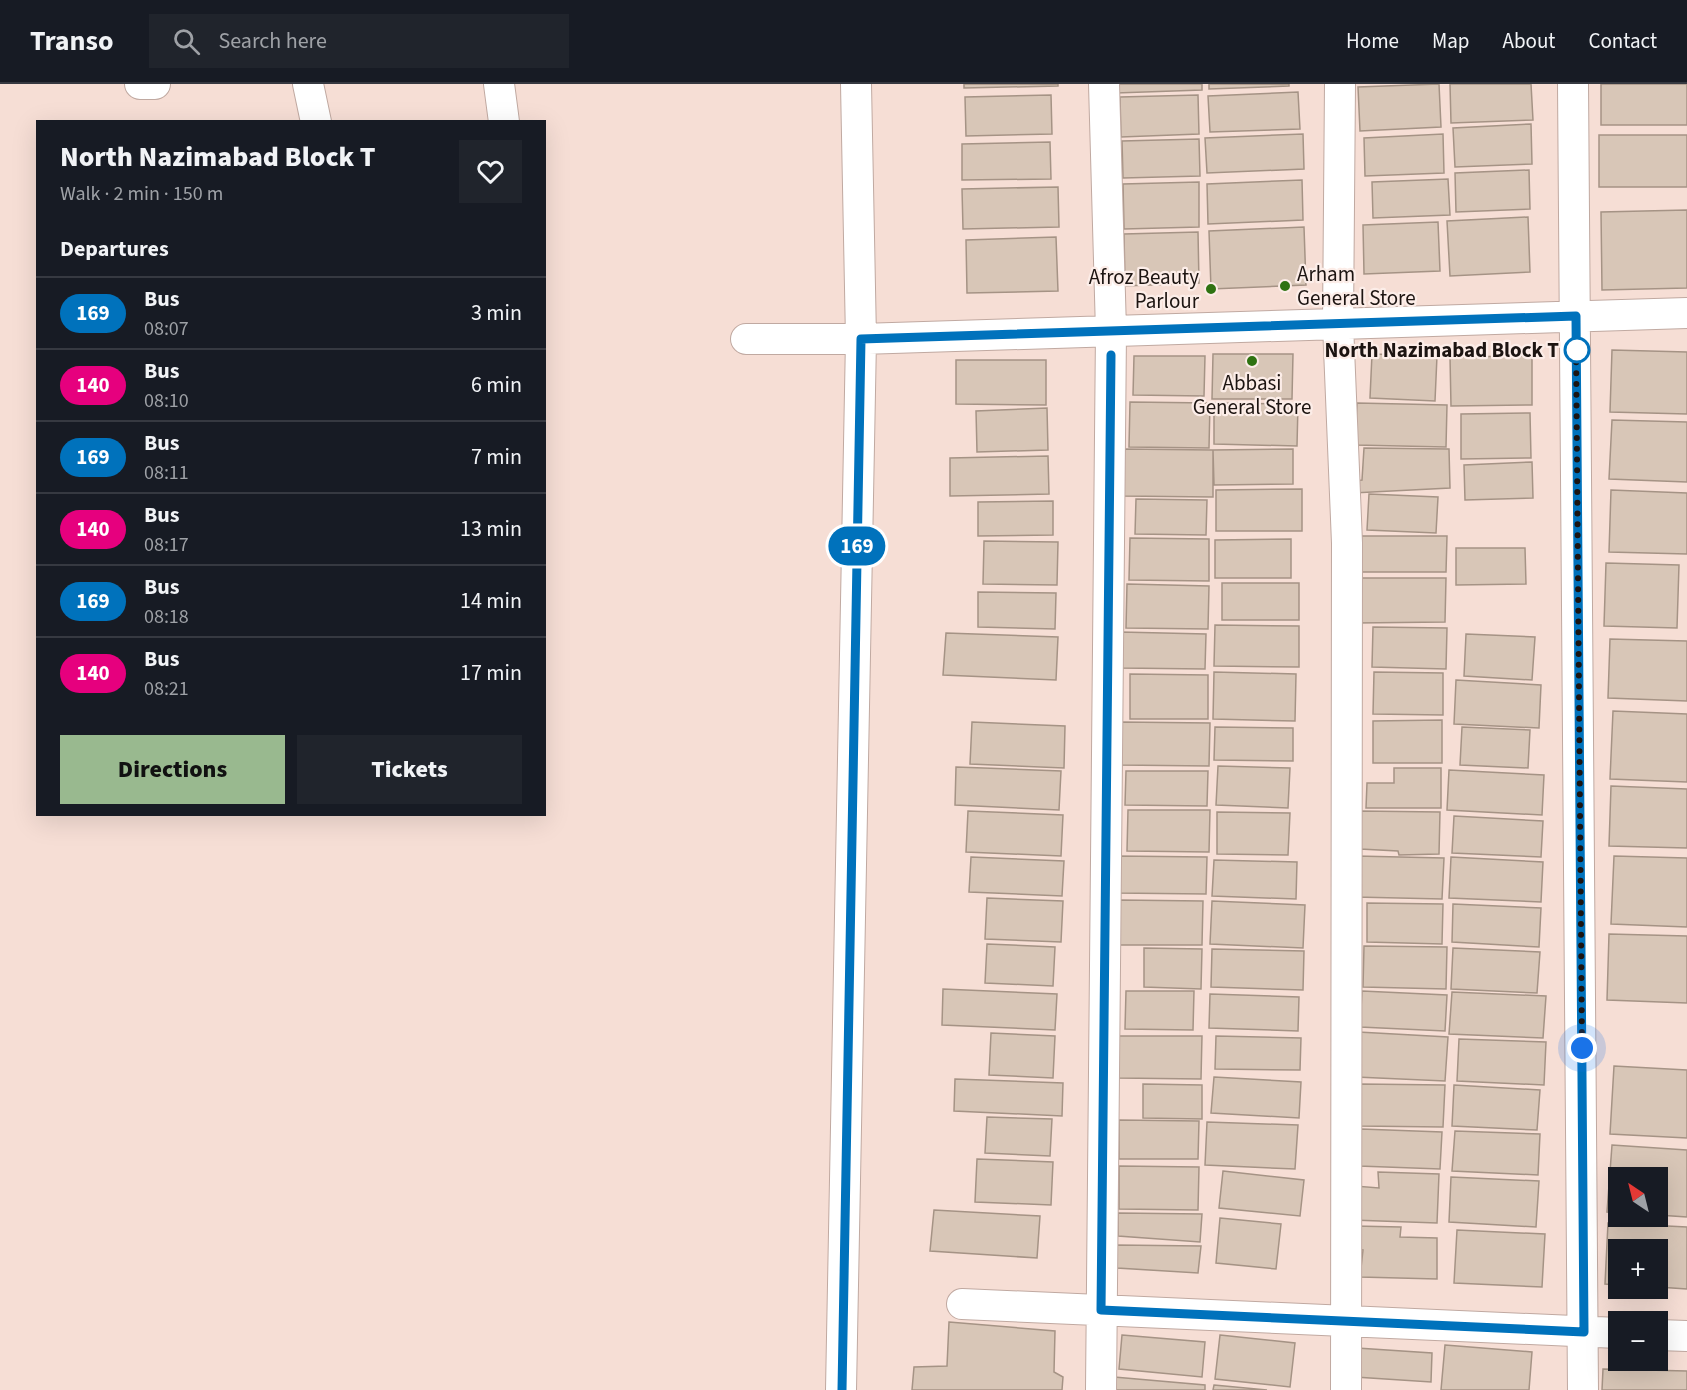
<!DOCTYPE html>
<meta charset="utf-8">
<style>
body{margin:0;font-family:"Source Sans 3",sans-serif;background:#20242c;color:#f1f3f6;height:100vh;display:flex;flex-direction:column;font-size:22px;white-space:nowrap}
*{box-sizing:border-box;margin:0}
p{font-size:20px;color:#9ea1a6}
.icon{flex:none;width:33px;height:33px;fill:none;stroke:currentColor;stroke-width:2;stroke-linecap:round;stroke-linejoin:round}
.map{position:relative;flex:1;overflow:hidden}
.panel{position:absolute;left:36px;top:36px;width:510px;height:696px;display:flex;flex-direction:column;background:#171b24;border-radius:0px;box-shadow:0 6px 24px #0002}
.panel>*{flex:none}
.badge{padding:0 12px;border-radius:20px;font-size:21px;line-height:39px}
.needle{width:39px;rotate:325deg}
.buttons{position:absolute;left:1608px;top:1083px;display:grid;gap:12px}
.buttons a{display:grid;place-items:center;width:60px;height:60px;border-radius:0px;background:#171b24;box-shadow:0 6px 24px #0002;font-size:30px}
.you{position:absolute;width:30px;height:30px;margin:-15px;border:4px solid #fff;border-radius:50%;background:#1a73e8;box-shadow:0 0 0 9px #1a73e833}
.map>.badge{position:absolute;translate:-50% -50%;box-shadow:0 0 0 3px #fff}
h2{padding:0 24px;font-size:22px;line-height:54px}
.round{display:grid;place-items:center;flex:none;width:63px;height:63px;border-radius:0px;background:#20242c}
.summary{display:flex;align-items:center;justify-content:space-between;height:102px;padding:0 24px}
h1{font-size:28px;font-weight:800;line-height:45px}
.cta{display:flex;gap:12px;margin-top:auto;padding:12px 24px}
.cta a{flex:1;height:69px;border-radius:0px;background:#99b98f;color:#111;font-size:24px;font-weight:800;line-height:69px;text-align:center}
.cta a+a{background:#20242c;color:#f1f3f6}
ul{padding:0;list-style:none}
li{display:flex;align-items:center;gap:18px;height:72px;padding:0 24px;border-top:2px solid #363941}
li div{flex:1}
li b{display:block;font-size:22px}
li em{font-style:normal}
li .badge{min-width:66px;font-weight:700;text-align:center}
header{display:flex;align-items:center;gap:36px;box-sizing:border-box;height:84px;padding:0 30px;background:#171b24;border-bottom:2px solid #363941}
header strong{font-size:28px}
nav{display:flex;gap:33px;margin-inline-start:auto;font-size:21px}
.search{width:420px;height:54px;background:#20242c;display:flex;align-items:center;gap:15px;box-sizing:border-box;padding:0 21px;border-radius:0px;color:#9ea1a6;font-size:22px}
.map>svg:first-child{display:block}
</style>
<header>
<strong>Transo</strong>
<div class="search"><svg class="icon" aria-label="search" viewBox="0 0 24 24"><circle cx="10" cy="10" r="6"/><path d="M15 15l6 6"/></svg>Search here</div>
<nav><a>Home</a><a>Map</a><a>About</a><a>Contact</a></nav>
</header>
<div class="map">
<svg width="1687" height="1306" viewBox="0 0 1687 1306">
<rect width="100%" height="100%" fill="#f6ded5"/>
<path fill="#d8c6b7" stroke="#a59385" stroke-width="1.5" d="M964 0H1058V2L964 4Z
M1116 0H1202V6L1116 9Z
M1209 0H1289V2L1209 5Z
M1439 0 1441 43 1360 47 1358 3Z
M1450 0H1531L1533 36 1451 39Z
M1601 0H1687V41H1601Z
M1298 8 1300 45 1210 48 1208 12Z
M1051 11 1052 50 966 52 965 13Z
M1198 11 1199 50 1121 53 1120 13Z
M1531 40 1532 80 1455 83 1453 44Z
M1303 50 1304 85 1207 89 1205 54Z
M1443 50 1444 89 1365 92 1364 54Z
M1599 51H1687V103H1599Z
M1199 55 1200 92 1123 94 1122 57Z
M1050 58 1051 95 962 96V60Z
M1529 86 1530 125 1456 128 1455 89Z
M1448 95 1450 131 1373 134 1372 98Z
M1302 96 1303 136 1208 140 1207 100Z
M1199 98V143L1124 145 1123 100Z
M1058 103 1059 143 963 145 962 105Z
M1687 126V204L1602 206 1601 128Z
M1528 133 1530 188 1450 192 1447 137Z
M1438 138 1440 187 1364 190 1363 141Z
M1304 143 1306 201 1211 205 1209 147Z
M1198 148 1199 199 1125 202 1124 150Z
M1056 153 1058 207 967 209 966 156Z
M1612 266 1687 268V330L1610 328Z
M1213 270H1293L1292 315H1212Z
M1372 270 1437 272 1435 317 1370 314Z
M1134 272H1205L1204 312 1133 311Z
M1532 272V321L1451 322 1450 273Z
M956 276H1046V321L956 320Z
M1130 318 1210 319 1209 364 1129 363Z
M1214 319 1298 320 1297 362 1214 360Z
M1357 319 1447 321 1446 363 1355 361Z
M1047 324 1048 366 977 368 976 327Z
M1530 329 1531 374 1461 375V330Z
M1612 336 1687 338V398L1609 395Z
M1364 364 1449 365 1450 404 1353 409V397L1362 396Z
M1123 365 1213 366V413L1122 412Z
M1293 365V400L1214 401 1213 366Z
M1048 372 1049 410 950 412V374Z
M1532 378 1533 414 1465 416 1464 381Z
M1302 405V447H1216V406Z
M1611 406 1687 409V470L1609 468Z
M1369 410 1438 413 1436 449 1367 446Z
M1136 415 1207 416 1206 451 1135 450Z
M1053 417V451L978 452V418Z
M1359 452H1447L1446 488H1359Z
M1130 454 1209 455V497L1129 496Z
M1291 455V494H1215V456Z
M984 457 1058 458 1057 501 983 500Z
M1456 464H1525L1526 500 1456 501Z
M1606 479 1679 481 1677 544 1604 542Z
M1356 494H1446L1445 538 1356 539Z
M1222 499H1299V536H1222Z
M1127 500 1209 502 1208 545 1126 544Z
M978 508 1056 509 1055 545 978 543Z
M1215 541 1299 542V583L1214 582Z
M1373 543 1447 544 1446 585 1372 583Z
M1120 548 1206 550 1205 585 1120 584Z
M946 549 1058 553 1056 596 943 591Z
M1466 550 1535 553 1532 596 1464 592Z
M1610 555 1687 557V617L1608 614Z
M1214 588 1296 590 1295 637 1213 635Z
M1374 588 1443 589V631L1373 630Z
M1130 590 1208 591V635H1130Z
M1456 596 1541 601 1539 644 1454 640Z
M1613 627 1687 630V698L1610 695Z
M1442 636V679H1373V637Z
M972 638 1065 642 1064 684 970 680Z
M1120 638 1210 639 1209 682 1119 681Z
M1215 643 1293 644V677L1214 676Z
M1462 643 1530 646 1528 684 1460 681Z
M1218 682 1290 684 1288 724 1216 721Z
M956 683 1061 687 1059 726 955 721Z
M1394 684H1441V724H1366L1367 699H1394Z
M1449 686 1544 691 1542 731 1447 726Z
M1126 687H1208L1207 722 1125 721Z
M1611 702 1687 705V764L1609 762Z
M1128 726H1210L1209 768 1127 767Z
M968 727 1063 731 1061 772 966 768Z
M1359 727 1440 728 1439 770 1399 771 1398 767 1360 765Z
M1217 728 1290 729 1288 771 1217 770Z
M1454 732 1543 737 1541 773 1452 769Z
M1116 772 1207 773 1206 810 1115 809Z
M1356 772 1444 774 1442 815 1355 813Z
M1614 772 1687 774V843L1611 840Z
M971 773 1064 777 1062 812 969 808Z
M1451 773 1543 778 1541 818 1449 814Z
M1214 776 1297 778 1296 815 1212 812Z
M987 814 1063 817 1061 858 985 855Z
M1119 816 1203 817 1202 861H1119Z
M1212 817 1305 821 1303 864 1210 860Z
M1367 819 1443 820 1442 860 1367 858Z
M1453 820 1541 824 1539 863 1452 858Z
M1609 850 1687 852V919L1607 916Z
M987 860 1055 863 1053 902 985 899Z
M1364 862 1447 863 1446 905 1363 903Z
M1144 864 1202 865 1201 905 1144 903Z
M1453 864 1540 868 1537 909 1451 905Z
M1212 865 1304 867 1303 906 1211 903Z
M943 905 1057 910 1055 946 942 941Z
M1126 907H1194L1193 946 1125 945Z
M1362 907 1447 911 1445 947 1360 943Z
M1452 908 1546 912 1543 954 1449 950Z
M1210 910 1299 913 1298 947 1209 944Z
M1358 948 1448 953 1445 997 1356 993Z
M991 949 1055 952 1053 994 989 991Z
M1117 952H1202L1201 995 1117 994Z
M1216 952 1301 954 1300 986 1215 985Z
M1459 955 1546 958 1544 1001 1457 997Z
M1614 982 1687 986V1054L1610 1050Z
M1214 993 1301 998 1299 1034 1211 1029Z
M955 995 1063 999 1062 1032 954 1027Z
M1143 1000 1202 1001V1035L1143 1034Z
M1360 1000 1445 1001 1443 1043 1359 1042Z
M1454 1001 1540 1006 1537 1046 1452 1042Z
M987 1033 1052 1035 1050 1072 985 1069Z
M1119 1036 1199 1037 1198 1075H1119Z
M1207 1038 1298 1041 1295 1085 1205 1081Z
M1361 1045 1442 1048 1440 1085 1359 1082Z
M1455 1047 1540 1050 1538 1091 1452 1087Z
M1612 1061 1687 1066V1133L1658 1131V1094H1618V1129L1607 1128Z
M977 1075 1053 1078 1051 1121 975 1118Z
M1119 1082 1199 1083 1198 1126 1119 1125Z
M1223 1087 1304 1096 1300 1132 1219 1124Z
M1378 1088 1439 1090 1437 1139 1352 1136 1355 1102 1379 1104Z
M1451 1093 1539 1097 1536 1143 1449 1138Z
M934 1126 1040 1132 1037 1174 930 1167Z
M1118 1129 1202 1130 1200 1158 1118 1152Z
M1220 1134 1281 1140 1276 1185 1216 1179Z
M1608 1139 1687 1143V1205L1658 1203V1166H1618V1201L1605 1200Z
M1354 1142 1401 1143 1400 1153 1437 1154V1195L1360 1193 1363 1166 1353 1165Z
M1457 1146 1545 1150 1542 1203 1454 1199Z
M1116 1161 1201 1162 1198 1189 1117 1184Z
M949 1238 1055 1247 1054 1288 1063 1293 1062 1306H912L914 1283 947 1282Z
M1122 1251 1205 1258 1202 1293 1119 1285Z
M1220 1251 1295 1259 1290 1303 1215 1295Z
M1445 1261 1532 1268 1529 1306H1441Z
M1357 1264 1432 1269 1431 1298 1355 1293Z
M1603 1285 1687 1287V1306H1602Z
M1114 1293 1205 1301V1306H1112Z
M1214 1301 1267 1306H1213Z"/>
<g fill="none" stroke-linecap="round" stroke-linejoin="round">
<g stroke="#c0a9a1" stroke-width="32">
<path id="street" d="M140 0H155
M308 0 316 38
M499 0 504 38
M1340 0 1338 240 1347 459 1346 1306
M1573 0 1583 1306
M746 255H861L1687 229
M962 1220 1618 1249
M1658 1251 1687 1252
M841 1306 861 255 856 0
M1101 1306 1111 247 1104 0"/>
</g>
<use href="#street" stroke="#fff" stroke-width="30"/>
</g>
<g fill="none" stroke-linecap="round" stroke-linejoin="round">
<g stroke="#fff" stroke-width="14">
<path id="line" d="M842 1306 861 255 1576 232 1584 1248 1101 1226 1111 271"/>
</g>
<use href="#line" stroke="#0072bc" stroke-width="9"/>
<path stroke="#1c1411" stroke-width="6" stroke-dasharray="0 10.8" d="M1577 266 1576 256 1582 964"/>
</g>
<g fill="#2e7211" stroke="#fcede8" stroke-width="2">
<circle cx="1285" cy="202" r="6"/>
<circle cx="1211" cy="205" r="6"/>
<circle cx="1252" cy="277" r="6"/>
</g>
<circle fill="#fff" stroke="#0072bc" stroke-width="3" cx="1577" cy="266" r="12"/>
<g text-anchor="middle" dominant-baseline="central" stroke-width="4.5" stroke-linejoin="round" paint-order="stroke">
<g font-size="21" fill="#1c1411" stroke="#fcede8" text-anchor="start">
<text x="1297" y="190">Arham<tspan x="1297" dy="24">General Store</tspan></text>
<text x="1199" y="193" text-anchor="end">Afroz Beauty<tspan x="1199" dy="24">Parlour</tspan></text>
<text x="1252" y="299" text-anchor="middle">Abbasi<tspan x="1252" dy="24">General Store</tspan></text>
</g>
<g font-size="21" font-weight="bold" fill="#1c1411" stroke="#fcede8" text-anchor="end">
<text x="1559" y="266">North Nazimabad Block T</text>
</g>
</g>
</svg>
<div class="buttons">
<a><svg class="needle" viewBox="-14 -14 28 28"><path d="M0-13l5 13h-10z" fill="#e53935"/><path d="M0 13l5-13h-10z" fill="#9ea1a6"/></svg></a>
<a>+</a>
<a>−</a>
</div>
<div class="you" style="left:1582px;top:964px"></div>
<b class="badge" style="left:857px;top:462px;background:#0072bc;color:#fff">169</b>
<section class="panel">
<div class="summary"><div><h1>North Nazimabad Block T</h1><p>Walk · 2 min · 150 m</p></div><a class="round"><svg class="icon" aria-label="heart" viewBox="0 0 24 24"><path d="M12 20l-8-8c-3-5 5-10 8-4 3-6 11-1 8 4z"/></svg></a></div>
<h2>Departures</h2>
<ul>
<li><span class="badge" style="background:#0072bc;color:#fff">169</span><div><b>Bus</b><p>08:07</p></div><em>3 min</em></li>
<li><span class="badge" style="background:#e6007e;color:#fff">140</span><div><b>Bus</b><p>08:10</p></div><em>6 min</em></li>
<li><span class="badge" style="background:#0072bc;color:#fff">169</span><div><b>Bus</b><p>08:11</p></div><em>7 min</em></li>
<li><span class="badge" style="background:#e6007e;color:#fff">140</span><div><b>Bus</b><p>08:17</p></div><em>13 min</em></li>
<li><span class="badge" style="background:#0072bc;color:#fff">169</span><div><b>Bus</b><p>08:18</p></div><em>14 min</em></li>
<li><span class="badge" style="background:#e6007e;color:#fff">140</span><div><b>Bus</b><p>08:21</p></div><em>17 min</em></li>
</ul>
<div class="cta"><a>Directions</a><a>Tickets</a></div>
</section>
</div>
